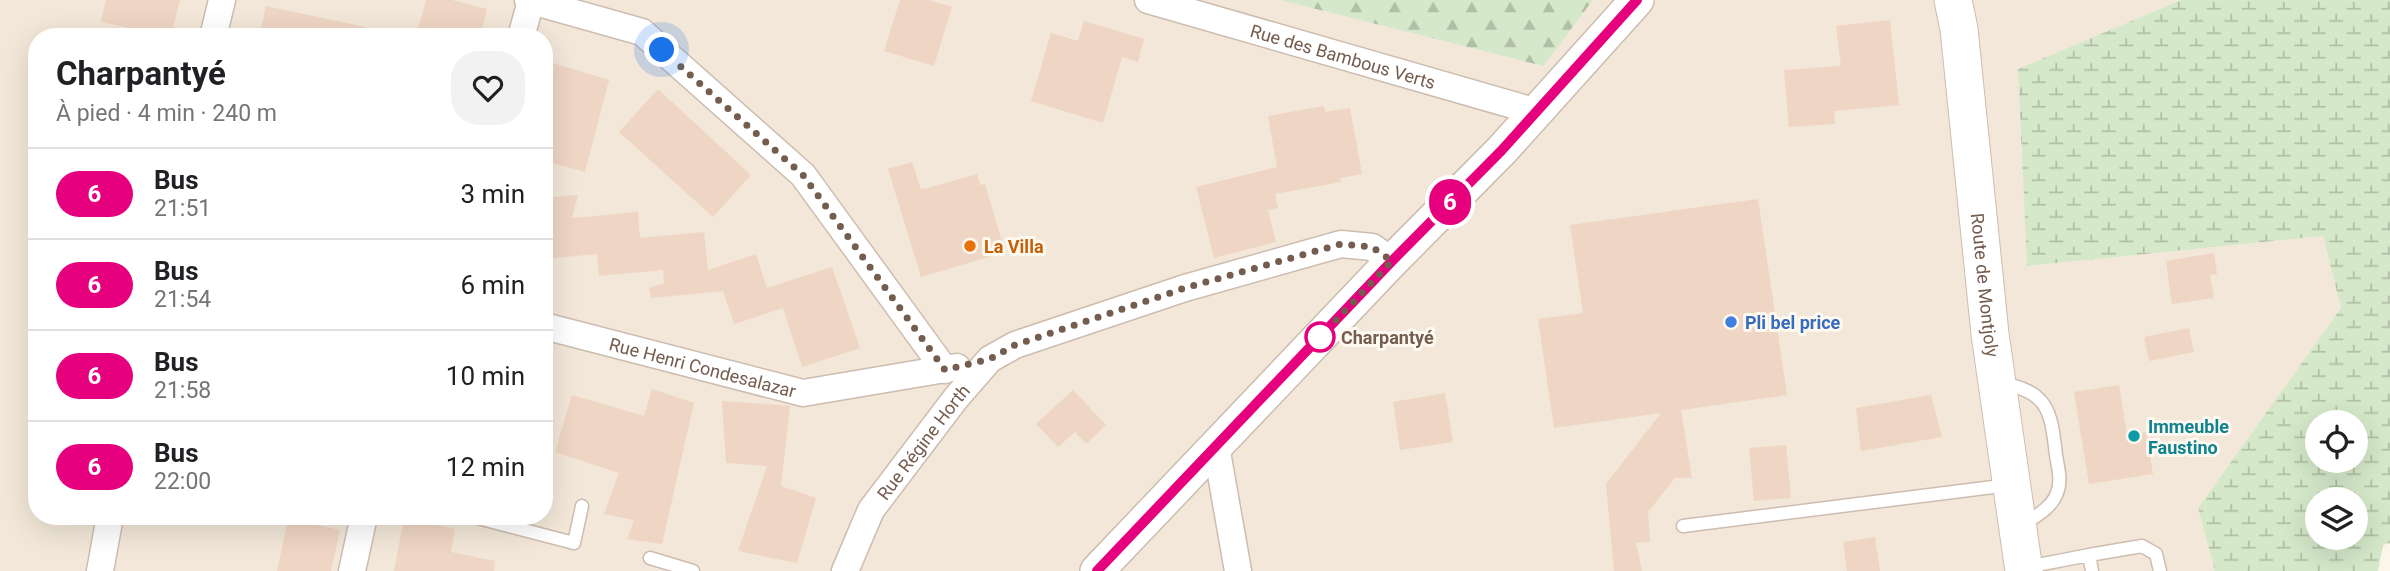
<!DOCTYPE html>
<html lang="fr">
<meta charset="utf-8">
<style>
body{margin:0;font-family:Roboto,sans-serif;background:#f2f2f2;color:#202124;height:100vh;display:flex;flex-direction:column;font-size:26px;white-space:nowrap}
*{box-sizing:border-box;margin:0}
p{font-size:23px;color:#757577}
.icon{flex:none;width:38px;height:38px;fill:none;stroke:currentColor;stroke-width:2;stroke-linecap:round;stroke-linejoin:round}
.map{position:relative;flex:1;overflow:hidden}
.sheet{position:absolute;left:28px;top:28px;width:525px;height:497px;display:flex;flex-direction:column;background:#fff;border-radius:28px;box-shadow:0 7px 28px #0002}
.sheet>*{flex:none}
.badge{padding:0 14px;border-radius:23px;font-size:24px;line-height:46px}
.fabs{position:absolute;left:2305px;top:410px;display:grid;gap:14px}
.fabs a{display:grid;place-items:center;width:63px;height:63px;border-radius:50%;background:#fff;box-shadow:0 7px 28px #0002;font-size:35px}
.you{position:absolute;width:35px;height:35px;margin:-18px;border:5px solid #fff;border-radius:50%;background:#1a73e8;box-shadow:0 0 0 10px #1a73e833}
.map>.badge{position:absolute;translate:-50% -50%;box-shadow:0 0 0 4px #fff}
.round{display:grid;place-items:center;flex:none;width:74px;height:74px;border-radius:28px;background:#f2f2f2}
.headline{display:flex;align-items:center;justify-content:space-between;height:119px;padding:0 28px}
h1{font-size:33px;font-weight:700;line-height:52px}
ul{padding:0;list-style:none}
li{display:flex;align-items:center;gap:21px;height:91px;padding:0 28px;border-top:2px solid #e0e0e0}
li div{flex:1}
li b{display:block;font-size:26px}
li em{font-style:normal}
li .badge{min-width:77px;font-weight:700;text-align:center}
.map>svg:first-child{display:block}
</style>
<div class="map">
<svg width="2390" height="571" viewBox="0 0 2390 571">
<defs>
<pattern id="forest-firs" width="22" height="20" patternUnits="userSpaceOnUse" patternTransform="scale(1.75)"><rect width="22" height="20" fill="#d5e8c9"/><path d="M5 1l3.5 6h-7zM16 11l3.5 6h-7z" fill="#b1bfa6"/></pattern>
<pattern id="wetland-marsh" width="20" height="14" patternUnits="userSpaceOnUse" patternTransform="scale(1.75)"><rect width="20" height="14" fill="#d5e8c9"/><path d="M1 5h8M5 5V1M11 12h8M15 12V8" fill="none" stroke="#b1bfa6"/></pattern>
</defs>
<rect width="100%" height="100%" fill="#fbf5ea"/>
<path fill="#f2e7d8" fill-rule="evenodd" d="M0 0H1280L1542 66 1593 0H2181L2018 69 2027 266 2323 236 2341 308 2198 508 2215 571H0ZM37 37H544V516H37Z"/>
<path fill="url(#forest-firs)" d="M1280 0H1593L1543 66Z"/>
<path fill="url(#wetland-marsh)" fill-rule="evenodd" d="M2181 0H2390V543L2383 545 2378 571H2215L2198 508 2341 308 2323 236 2027 266 2018 69ZM2317 422H2356V460H2317ZM2317 499H2356V537H2317Z"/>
<path fill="#efd5c3" d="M106 0H180L171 37 101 22Z
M426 0H452L487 9 480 37H416Z
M900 0H929L952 7 934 66 884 51Z
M266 6 365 27 364 37H259Z
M1890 20 1899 105 1834 111 1835 124 1789 127 1784 70 1841 66 1836 26Z
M1084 21 1144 39 1138 62 1122 57 1103 123 1031 101 1051 33 1078 41Z
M550 62 609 80 585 172 544 161V82Z
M658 89 751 175 713 217 619 132Z
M1323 106 1326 112 1350 108 1362 174 1340 178 1341 182 1275 194 1278 208 1268 210 1276 242 1214 258 1196 187 1277 167 1268 116Z
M912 162 921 190 977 174 980 185 985 184 1005 252 921 277 888 169Z
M578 195 572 218 638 212 640 238 704 232 708 270 756 254 767 288 832 267 860 348 802 367 783 308 734 324 723 291 651 298 649 288 664 283 663 270 599 276 597 254 544 259V198Z
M1758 199 1787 395 1681 410 1692 478H1675L1648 512 1650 542 1636 543 1642 571H1614L1606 484 1661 413 1554 428 1538 319 1583 313 1570 225Z
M2214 253 2217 274 2210 275 2214 298 2172 304 2166 261Z
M2189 328 2194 352 2149 361 2144 337Z
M2119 385 2127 435 2146 432 2153 474 2089 484 2074 392Z
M652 389 694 403 662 544 627 539 634 520 604 514 619 473 555 452 572 395 644 416Z
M1073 390 1106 425 1086 444 1075 432 1058 447 1036 424Z
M1445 393 1453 442 1400 450 1393 402Z
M1931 395 1942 437 1861 451 1856 408Z
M722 401 790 406 781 486 816 498 797 563 738 551 767 466 726 463Z
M1786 445 1791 498 1754 501 1749 448Z
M404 518 455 529 451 552 495 561 494 571H394Z
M288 519 340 530 331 571H277Z
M1875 537 1880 571H1847L1843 542Z"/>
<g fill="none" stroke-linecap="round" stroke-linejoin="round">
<g stroke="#cdbdb0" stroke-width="15">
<path id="service" d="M2000 383C2049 391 2051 412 2056 455 2058 468 2062 481 2057 493 2051 509 2034 517 2021 526
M470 516 574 543 582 506
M1683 526 2009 485
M650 558 693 571
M2027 567 2089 555
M2092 571 2089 555 2142 546 2156 554 2160 571"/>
</g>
<g stroke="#cdbdb0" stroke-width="29">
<g id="minor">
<path d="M528 0 642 32 803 175 945 370"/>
<path id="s1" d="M1148 0 1537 112"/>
<path d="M213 37 222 0"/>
<path d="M521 37 531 1"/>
<path id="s2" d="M544 326 803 393 957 367"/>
<path d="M1216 446 1238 571"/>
<path d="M100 571 110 516"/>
<path d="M352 571 364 516"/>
<path id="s3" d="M845 571 871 510 956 398 990 359 1015 345 1185 288 1341 244 1372 247 1392 261"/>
</g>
</g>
<g stroke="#cdbdb0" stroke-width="36">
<path id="tertiary" d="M1097 571 1392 261 1502 150 1637 0"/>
</g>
<g stroke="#cfbdae" stroke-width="39">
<g id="secondary">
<path id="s4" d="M1953 0 1959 29 1990 334 2024 571"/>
</g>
</g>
<use href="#service" stroke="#fff" stroke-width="12"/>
<use href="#minor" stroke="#fff" stroke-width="26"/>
<use href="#tertiary" stroke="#fff" stroke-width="33"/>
<use href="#secondary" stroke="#fff" stroke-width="37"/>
</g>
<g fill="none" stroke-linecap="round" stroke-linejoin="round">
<g stroke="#fff" stroke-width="16">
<path id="line" d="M1097 571 1392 261 1502 150 1637 0"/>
</g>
<use href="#line" stroke="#e6007e" stroke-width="10"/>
<path stroke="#745c4f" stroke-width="7" stroke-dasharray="0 12.6" d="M662 50 803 175 945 370 990 359 1015 345 1185 288 1341 244 1372 247 1392 261 1320 337"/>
</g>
<circle fill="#e8710a" stroke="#fef9f0" stroke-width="2.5" cx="970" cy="246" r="7"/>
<circle fill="#3f7fe0" stroke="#fef9f0" stroke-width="2.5" cx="1731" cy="322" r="7"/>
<circle fill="#fff" stroke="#e6007e" stroke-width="3.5" cx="1320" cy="337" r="14"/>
<circle fill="#0f9aa8" stroke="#fef9f0" stroke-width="2.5" cx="2134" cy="436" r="7"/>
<g text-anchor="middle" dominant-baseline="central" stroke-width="6" stroke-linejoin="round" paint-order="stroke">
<g font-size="18" fill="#745c4f" stroke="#fef9f0">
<text stroke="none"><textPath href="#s1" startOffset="203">Rue des Bambous Verts</textPath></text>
<text stroke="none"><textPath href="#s4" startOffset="287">Route de Montjoly</textPath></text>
<text stroke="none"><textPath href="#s2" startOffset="164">Rue Henri Condesalazar</textPath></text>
<text stroke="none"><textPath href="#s3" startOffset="152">Rue Régine Horth</textPath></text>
</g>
<g font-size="18" font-weight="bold" fill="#c56008" stroke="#fef9f0" text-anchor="start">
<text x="984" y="246">La Villa</text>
</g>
<g font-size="18" font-weight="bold" fill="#366cbe" stroke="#fef9f0" text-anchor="start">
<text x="1745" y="322">Pli bel price</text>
</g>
<g font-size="18" font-weight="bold" fill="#745c4f" stroke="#fef9f0" text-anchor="start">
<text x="1341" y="337">Charpantyé</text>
</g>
<g font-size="18" font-weight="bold" fill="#0d838f" stroke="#fef9f0" text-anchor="start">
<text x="2148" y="426">Immeuble<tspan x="2148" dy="21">Faustino</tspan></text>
</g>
</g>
</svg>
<div class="fabs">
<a><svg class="icon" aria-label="locate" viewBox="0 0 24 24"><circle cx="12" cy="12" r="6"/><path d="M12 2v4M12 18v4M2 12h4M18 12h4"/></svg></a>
<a><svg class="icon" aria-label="layers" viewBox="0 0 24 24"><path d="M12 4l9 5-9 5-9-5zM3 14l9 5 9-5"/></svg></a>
</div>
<div class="you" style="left:662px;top:50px"></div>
<b class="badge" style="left:1450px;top:202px;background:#e6007e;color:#fff">6</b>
<section class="sheet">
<div class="headline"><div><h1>Charpantyé</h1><p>À pied · 4 min · 240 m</p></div><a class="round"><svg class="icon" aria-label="heart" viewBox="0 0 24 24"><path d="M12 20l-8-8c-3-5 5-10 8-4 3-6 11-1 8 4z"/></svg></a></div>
<ul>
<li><span class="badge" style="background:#e6007e;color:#fff">6</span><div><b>Bus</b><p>21:51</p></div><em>3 min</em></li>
<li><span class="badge" style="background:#e6007e;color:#fff">6</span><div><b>Bus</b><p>21:54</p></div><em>6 min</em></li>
<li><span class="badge" style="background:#e6007e;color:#fff">6</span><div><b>Bus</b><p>21:58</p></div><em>10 min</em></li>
<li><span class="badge" style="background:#e6007e;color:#fff">6</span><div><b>Bus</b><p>22:00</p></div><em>12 min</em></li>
</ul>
</section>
</div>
